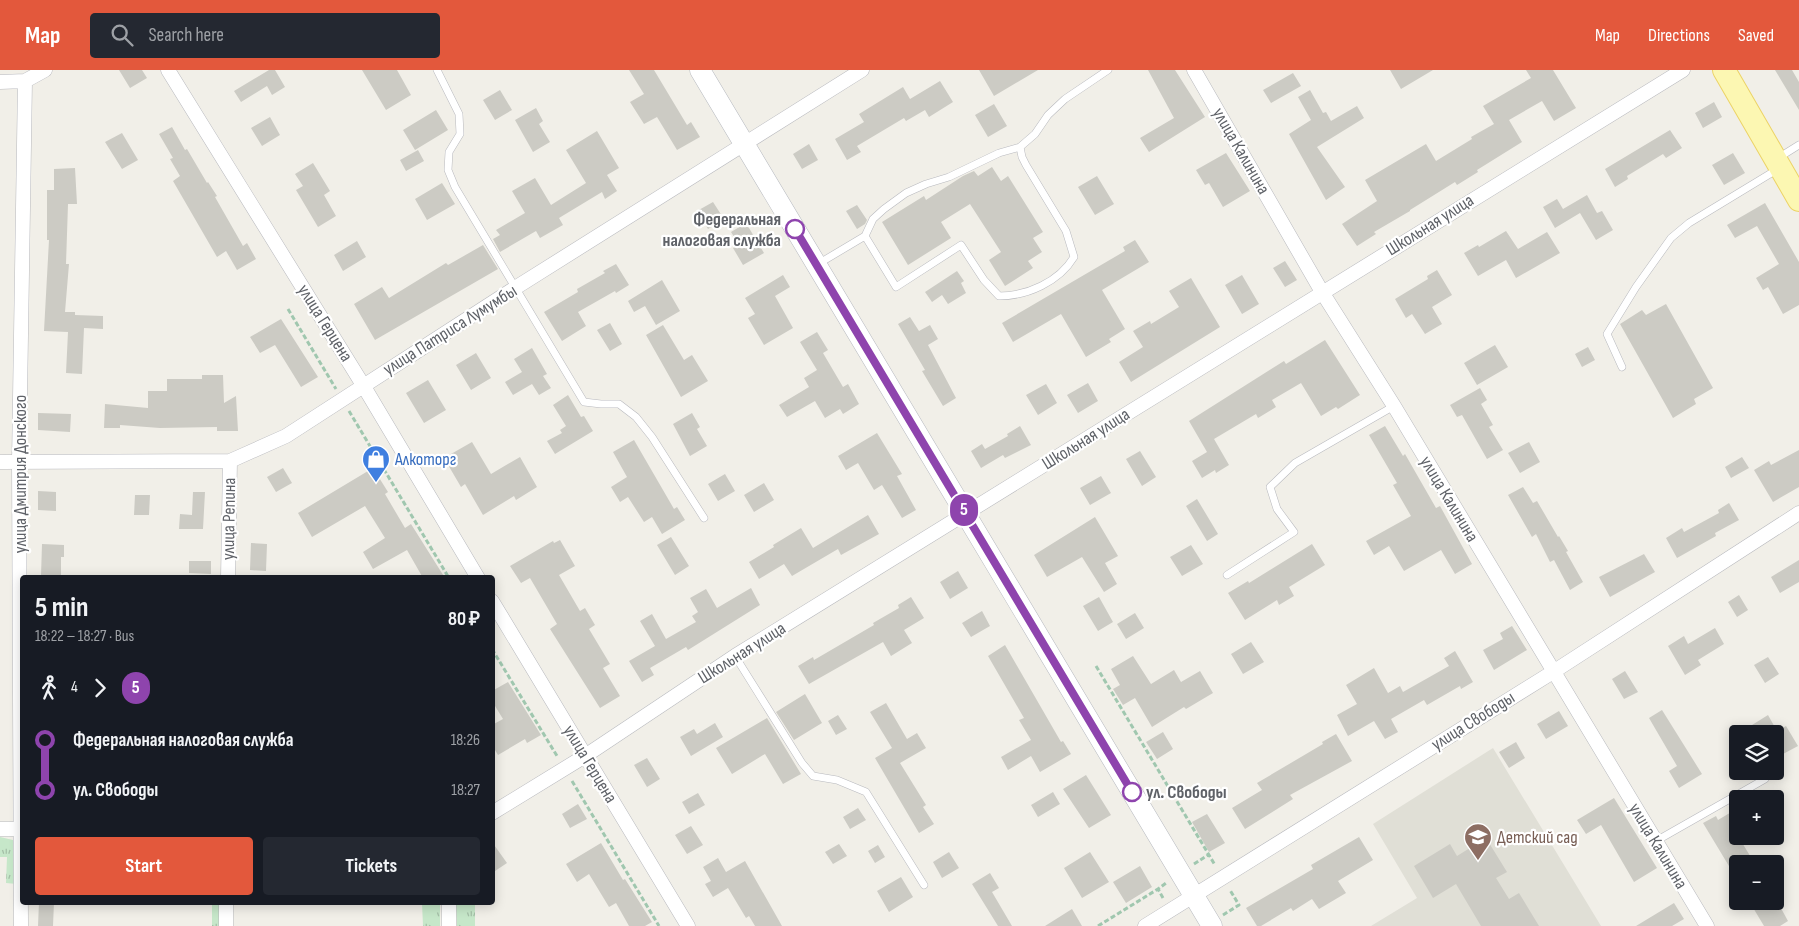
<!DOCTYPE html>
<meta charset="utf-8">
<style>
body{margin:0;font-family:"Sofia Sans Condensed",sans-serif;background:#242831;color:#f1f3f6;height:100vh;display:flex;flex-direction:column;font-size:19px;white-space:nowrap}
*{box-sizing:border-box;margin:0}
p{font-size:16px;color:#9ea1a6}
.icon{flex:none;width:28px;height:28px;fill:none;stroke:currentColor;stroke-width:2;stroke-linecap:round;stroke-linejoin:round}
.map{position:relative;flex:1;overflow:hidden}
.panel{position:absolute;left:20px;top:505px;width:475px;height:330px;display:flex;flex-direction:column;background:#171b24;border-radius:5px;box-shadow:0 2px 12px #0003}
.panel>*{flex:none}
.badge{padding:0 10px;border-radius:16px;font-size:18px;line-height:32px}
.tools{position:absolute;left:1729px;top:655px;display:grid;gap:10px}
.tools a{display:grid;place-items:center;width:55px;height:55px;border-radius:5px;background:#171b24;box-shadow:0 2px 12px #0003;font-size:25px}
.map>.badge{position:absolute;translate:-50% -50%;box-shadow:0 0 0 2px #fff}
.legs{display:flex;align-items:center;gap:8px;height:55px;padding:0 15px;font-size:16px}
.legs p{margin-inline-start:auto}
.headline{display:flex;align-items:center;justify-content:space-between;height:85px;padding:0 15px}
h1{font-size:28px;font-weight:700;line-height:38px}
.action{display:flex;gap:10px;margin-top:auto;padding:10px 15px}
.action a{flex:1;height:58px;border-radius:5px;background:#e3583c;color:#fff;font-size:20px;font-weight:700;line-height:58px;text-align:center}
.action a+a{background:#242831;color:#f1f3f6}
ul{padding:0 15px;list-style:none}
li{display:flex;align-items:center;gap:18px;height:50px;font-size:19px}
li i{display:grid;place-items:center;width:8px;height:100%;margin:0 6px;background:currentColor}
li i::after{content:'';width:12px;height:12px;margin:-6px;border:4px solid;border-radius:50%;background:#171b24}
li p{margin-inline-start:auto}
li:first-child i{background:linear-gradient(#0000 50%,currentColor 0)}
li:last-child i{background:linear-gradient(currentColor 50%,#0000 0)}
header{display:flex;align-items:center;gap:30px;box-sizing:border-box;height:70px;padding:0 25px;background:#e3583c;color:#fff}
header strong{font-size:24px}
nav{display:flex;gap:28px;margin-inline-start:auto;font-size:18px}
.search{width:350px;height:45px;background:#242831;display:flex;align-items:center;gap:12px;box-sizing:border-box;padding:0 18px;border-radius:5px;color:#9ea1a6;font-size:19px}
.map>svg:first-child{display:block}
</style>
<header>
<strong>Map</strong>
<div class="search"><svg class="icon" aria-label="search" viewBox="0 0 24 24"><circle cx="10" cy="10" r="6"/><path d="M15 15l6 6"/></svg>Search here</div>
<nav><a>Map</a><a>Directions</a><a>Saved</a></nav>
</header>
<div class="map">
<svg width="1799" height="856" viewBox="0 0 1799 856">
<defs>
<pattern id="grass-tufts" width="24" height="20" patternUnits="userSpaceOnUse" patternTransform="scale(1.25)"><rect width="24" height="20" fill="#c6e7c9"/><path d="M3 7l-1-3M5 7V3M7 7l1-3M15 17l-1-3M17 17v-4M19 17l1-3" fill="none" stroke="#a4bfa7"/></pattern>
</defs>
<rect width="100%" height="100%" fill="#f1efe8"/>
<path fill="#e0dfd6" d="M1493 678 1601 856H1371L1417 828 1373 754Z"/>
<path fill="url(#grass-tufts)" d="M0 767 13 770 18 778 17 814 6 813 7 787H0Z
M212 833H220V856H212Z
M422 833H440V856H423Z
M456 833H475V856H457Z"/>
<path fill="#cccbc4" d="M119 0H142L147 8 130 18Z
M269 0H275L285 17 272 25 267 16 241 32 234 21Z
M362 0H397L411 25 386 40Z
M629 0H654L687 55 691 52 700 67 677 80 657 47 644 54 630 32 644 24Z
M979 0H1038L994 26Z
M1148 0H1175L1205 47 1149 82 1140 68 1174 48Z
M1390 0H1433L1401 19Z
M1526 0H1553L1576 38 1554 51 1542 31 1509 50 1522 72 1477 100 1478 102 1457 115 1455 112 1410 140V141L1374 162 1376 164 1357 176 1342 154 1377 131 1365 110 1426 74 1436 91 1472 69 1471 67 1494 54 1483 36 1531 8Z
M1775 0H1792L1799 12V40Z
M1293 3 1301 16 1271 33 1263 20Z
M940 11 953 32 929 47 925 40 906 51 904 48 857 76 861 82 847 90 835 69 864 52 859 44 903 17 910 29Z
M500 20 512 40 495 50 483 30Z
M1310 20 1323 43 1326 42 1331 51 1357 36 1364 48 1317 77 1345 117 1326 130 1289 64 1311 50 1298 27Z
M1714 32 1722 47 1703 58 1695 43Z
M994 34 1007 56 988 67 975 45Z
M536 38 543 51 539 54 550 72 533 82 515 50Z
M436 40 448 60 415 80 403 60Z
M270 47 280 65 262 76 251 58Z
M172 57 185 80 187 79 207 113 208 112 217 126 215 127 243 176 247 173 256 189 237 200 226 181 217 187 173 111 180 106 170 89 173 88 159 64Z
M1670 60 1682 78 1666 88 1663 84 1627 106 1628 109 1615 117 1605 99Z
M597 61 619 98 607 105 617 121 605 129 602 122 559 148 563 155 540 168 536 161 500 182 493 169 500 165 496 160 525 143 512 121 535 108 551 135 586 113 566 80Z
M122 63 138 90 122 99 105 72Z
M809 74 818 90 802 99 793 84Z
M418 80 424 91 406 101 400 90Z
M1226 83 1250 121 1223 137 1209 113 1205 115 1196 100Z
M1733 83 1745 103 1724 115 1712 95Z
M313 93 330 121 324 125 336 146 318 157 296 120 303 116 295 104Z
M992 97 1001 111 1008 106 1043 162 1033 168 1042 182 1028 191 1033 198 1005 216 989 190 1001 182 970 134 941 152 951 168 908 195 882 152 924 126 926 130 963 106 974 101 978 106Z
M75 98 77 134H68L66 194H69L65 242H75V245L103 246V259L84 258 82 304 66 303 68 262 44 261 49 170H47V120H54V99Z
M1097 106 1114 134 1095 145 1078 117Z
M442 113 455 134 427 150 415 129Z
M1587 125 1597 143 1602 141 1613 160 1596 170 1580 143 1555 158 1543 137 1557 129 1563 139Z
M713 132 724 149 708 159 697 141Z
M1765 133 1799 192V235L1783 244 1768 217 1763 220 1756 208 1779 194 1757 156 1735 168 1727 155Z
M857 135 867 150 865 154 857 159 846 141Z
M746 153 764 183 743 195 733 178 739 175 731 162Z
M1506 161 1518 179 1547 162 1560 183 1516 208 1506 190 1478 206 1464 183 1478 175 1479 177Z
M1135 170 1149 192 1102 220 1125 259 1109 269 1111 272 1086 287 1061 244 1013 272 1002 253 1125 181 1123 177Z
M357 171 366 187 343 201 334 185Z
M483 175 498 199 375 270 354 234 382 217 389 228 446 193 448 195Z
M1285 191 1297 210 1285 217 1273 198Z
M616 194 629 215 616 223 615 221 578 242 586 256 562 271 544 242 578 222 577 219 605 203 603 201Z
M1437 200 1452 225 1432 237 1442 254 1425 264 1412 244 1406 248 1395 229 1428 209 1427 206Z
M957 201 964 211 961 213 966 223 948 234 942 225 932 232 925 222Z
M783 205 790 217 775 226 793 258 764 275 748 248 755 244 745 228Z
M1242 205 1259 234 1242 244 1225 215Z
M1191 208 1220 257 1131 312 1119 292 1143 277 1133 261 1150 251 1151 254 1179 237 1169 221Z
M662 210 680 241 656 255 645 236 634 242 628 231Z
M1666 234 1713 318 1694 329 1696 334 1673 348 1620 254 1642 240 1646 245Z
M910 247 919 261 930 255 938 269 928 275 956 328 943 336 922 301 925 300 898 254Z
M281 249 318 307 301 317 275 275 260 283 250 267Z
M610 253 622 274 610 281 597 260Z
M663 255 684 290 692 285 708 311 681 327 646 265Z
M817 262 828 280 823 283 843 317 848 314 859 334 843 344 840 339 825 348 815 331 787 347 779 335 809 317 804 308 817 300 800 272Z
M1325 270 1360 325 1338 339 1336 337 1321 346 1301 313 1272 330 1276 337 1258 348 1256 344 1214 369 1229 395 1216 403 1215 400 1202 408 1192 391 1207 382 1189 351 1284 291 1286 294Z
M1495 275 1508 297 1477 315 1464 293Z
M1588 277 1595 290 1582 297 1575 284Z
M532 278 547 304 543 306 551 318 539 325 532 314 513 325 505 312 522 302 514 289Z
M476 283 491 308 471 320 456 295Z
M202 305H223L224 333 236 326 238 361H217V357L160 358 120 355V358H104L105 334 148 338V321H167V309H202Z
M428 310 446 340 424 353 406 323Z
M1088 313 1098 331 1078 343 1067 325Z
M1046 314 1057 333 1038 345 1026 325Z
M1480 318 1487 330 1481 334 1493 355 1489 357 1503 380 1487 389 1462 345 1457 347 1450 335Z
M568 325 581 347 584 346 593 361 555 384 547 371 562 363 560 360 566 356 553 335Z
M38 343 71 344 70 362 38 360Z
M692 343 700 357 697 359 707 376 690 386 673 354Z
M1020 356 1031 375 1005 388 1003 385 981 398 971 381 982 374 985 379 1008 366 1007 364Z
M1385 356 1403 386 1405 384 1436 438 1440 436 1472 494 1455 504 1441 480 1404 501 1389 476 1374 485 1366 471 1411 446 1393 415 1397 413 1369 365Z
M877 363 902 404 897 406 916 440 902 448 882 415 874 420 858 393 846 400 838 386Z
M634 370 674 439 677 437 685 450 662 464 652 447 644 452 628 427 620 432 611 417 627 407 613 382Z
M472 372 491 404 520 387 537 417 516 430 514 426 483 445 465 414 461 417 444 388Z
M1529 372 1540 392 1520 403 1508 383Z
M1799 380V417L1773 432 1754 400 1769 391 1771 395Z
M1140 381 1156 407 1142 416 1126 389Z
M1742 387 1749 398 1731 408 1725 397Z
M283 398 292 413 276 422 267 407Z
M373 398 388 422 385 424 405 458 411 454 445 508H423L407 480 373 499 363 482 385 468 365 436 312 467 298 443Z
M725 404 735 421 718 431 708 414Z
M1101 406 1111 423 1090 435 1080 418Z
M764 413 774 430 754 442 744 425Z
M1523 417 1533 433 1537 431 1558 467 1559 466 1568 481 1566 482 1583 512 1570 520 1554 490 1550 492 1536 464 1532 467 1508 425Z
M38 421 56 422V441L38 440Z
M193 422H205L203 459H179L180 444 192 445Z
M135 425H150L149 445H134Z
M1197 429 1218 464 1207 471 1186 436Z
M1729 433 1739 450 1715 463 1716 466 1677 488 1666 468 1682 458 1684 462 1719 443 1718 440Z
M868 445 879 464 841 485 838 479 792 506 784 494 759 509 749 492 774 477 773 475 801 458 813 478Z
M1095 447 1118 486 1105 493 1117 514 1104 522 1082 487 1047 507 1034 485Z
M671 467 689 496 675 505 657 475Z
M560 470 575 496 559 505 580 541 585 538 595 555 589 559 610 594 603 598 620 626 600 638 550 559 557 554 530 508 521 513 510 496 553 471 554 473Z
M251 473 267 474 266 501 250 500Z
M42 474 64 475V487H61V507L41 506Z
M1312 474 1325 495 1289 517 1294 526 1279 535 1277 530 1245 550 1228 523 1248 511 1249 513Z
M1191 475 1203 494 1182 506 1170 487Z
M1644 484 1655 502 1610 527 1599 507Z
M1799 490V512L1780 523 1771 507Z
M189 491H211V504L189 503Z
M958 501 968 518 950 529 940 512Z
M751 518 760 535 688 580 686 577 650 598 654 605 642 612 629 591 655 576 640 551 652 544 666 569 696 552 692 546 698 542 690 528 706 519 717 538Z
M1739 525 1748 540 1737 547 1728 532Z
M911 527 924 548 904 560 912 573 891 586 883 572 809 614 798 596 813 587 814 590 874 555 873 553 899 538 898 535Z
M1099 527 1113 552 1098 561 1083 536Z
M982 541 990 556 971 567 962 553Z
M1135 543 1144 558 1126 569 1117 554Z
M1512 556 1527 580 1494 600 1483 580 1503 569 1500 563Z
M1715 558 1724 574 1698 590 1701 595 1685 605 1668 576 1684 566 1688 574Z
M1251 572 1264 592 1243 604 1231 584Z
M1005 575 1061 672 1063 671 1071 684 1040 702 1031 686 1008 700 1001 687 1031 670 1019 650 1024 648 988 586Z
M1455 581 1473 612 1461 619 1460 616 1427 635 1424 630 1391 649 1398 662 1385 669 1374 651 1348 666 1337 645 1357 634 1346 615 1374 598 1388 623 1400 616 1403 622 1449 596 1444 588Z
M1133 586 1151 614 1174 600 1181 612 1200 601 1213 623 1186 639 1184 637 1152 657 1135 628 1123 635 1113 619 1120 615 1111 599Z
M1768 587 1779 604 1765 613 1754 595Z
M1625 601 1638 622 1624 629 1612 609Z
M508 612 541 665 527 673 525 669 498 685 492 675V655L503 649 492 631V621Z
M805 624 822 653 794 670 776 642Z
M886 633 907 669 917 663 926 678 900 693 926 735 923 737 934 754 919 763 875 688 892 678 870 642Z
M1662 640 1702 704 1679 718 1669 701 1677 696 1649 648Z
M1559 641 1568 656 1546 669 1537 654Z
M838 645 847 659 836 665 828 651Z
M1768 645 1777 661 1786 656 1798 676 1783 684 1775 671V664H1758L1752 655Z
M767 648 801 704 783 714 765 684 732 704 716 678Z
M715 653 723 667 691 686 680 667 694 659 697 664Z
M1163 662 1173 679 1157 689 1146 672Z
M1336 664 1352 691 1290 725 1293 729 1245 759 1232 738 1262 720 1257 713 1323 674 1322 672Z
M1516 672 1525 688 1509 698 1499 682Z
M647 688 660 709 647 717 634 695Z
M1086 705 1111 745 1089 758 1063 719Z
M1053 722 1060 734 1038 747 1031 735Z
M698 723 705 735 689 744 682 732Z
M1614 728 1657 798 1634 812 1601 755 1586 764 1577 750Z
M578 734 587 749 570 758 562 744Z
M858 738 866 750 850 759 843 747Z
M1738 738V766L1755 794H1738V811L1703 753 1716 746 1718 750Z
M1207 744 1225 773 1209 782 1192 752Z
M691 756 703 775 687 784 675 765Z
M1359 767 1373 790 1338 811 1346 823 1319 839 1312 829 1293 841 1291 838 1261 856H1257L1246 838 1313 799 1311 795Z
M1486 768 1507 802 1496 808 1509 829 1519 823 1539 856H1481L1456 814 1433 828 1414 796 1450 774 1457 786Z
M492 772 507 793 492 803Z
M601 773 623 810 625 809 652 852 645 856H629L616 833 609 837 589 804 577 812 566 794Z
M839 774 847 786 833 794 825 782Z
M878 775 885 787 875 793 868 781Z
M949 782 959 798 942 808 933 792Z
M1090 782 1109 812 1082 828 1064 798Z
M718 788 726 802 745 791 782 856H755L749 846 746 848 728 818 713 827 705 814 711 811 703 797Z
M1140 796 1152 817 1126 833 1113 812Z
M990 803 999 818 992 822 1012 856H998L972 814Z
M901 807 913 827 889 842 877 821Z
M1749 831H1777L1788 851 1780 856H1764Z
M39 832H54L53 856H38Z
M1674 833 1684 849 1672 856H1636Z
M1072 839 1082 856H1045Z"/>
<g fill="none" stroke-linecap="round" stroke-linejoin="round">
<g stroke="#b8b9be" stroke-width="8">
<path id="lane" d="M437 0 459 44 460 64 449 82 448 100 455 117 584 332 601 334H619L636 347 652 367 704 448
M1020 77 1022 87 1026 95 1066 161 1074 187C1059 212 1027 226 999 226L984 210 961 175 896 217 865 166 873 149 884 139 906 123 926 114 949 107 999 83 1020 77 1035 64 1048 45 1065 29 1108 0
M1778 88 1799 75
M818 194 865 166
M1622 297 1607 264 1636 217 1671 168 1689 153 1778 99
M1227 505 1294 462 1277 439 1270 417 1295 393 1394 336
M735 586 802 693 813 706 837 710 866 722 924 815
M1656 771 1765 709"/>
</g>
<g stroke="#b8b9be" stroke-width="15">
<path id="street" d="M168 0 363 315 478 508
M1194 0 1322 222 1394 336 1707 856
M0 12 25 11 45 0
M0 392 230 391 286 366 515 218 862 0
M228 508 230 391
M492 531 688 856
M492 743 585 686 735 586 1683 0
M0 759H22
M226 832V856
M449 832V856
M21 856 19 392 25 11
M1145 856 1553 602 1799 443"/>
</g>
<g stroke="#b6b9bf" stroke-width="21">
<path id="secondary" d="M700 0 1212 856"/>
</g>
<g stroke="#ecd366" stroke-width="24">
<path id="primary" d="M1724 0 1799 130"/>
</g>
<path stroke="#a0c7af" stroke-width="3" stroke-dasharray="5 2.5" stroke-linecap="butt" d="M288 239 336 319
M349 341 449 508
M492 579 557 686
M1096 596 1215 795
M572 711 659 856
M1194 794 1208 785
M1163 828 1158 819 1166 813
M1223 845 1239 835 1230 820
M1098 856 1158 819"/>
<use href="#lane" stroke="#fff" stroke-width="7"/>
<use href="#street" stroke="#fff" stroke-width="14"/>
<use href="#secondary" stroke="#fff" stroke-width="20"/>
<use href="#primary" stroke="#fcf7b2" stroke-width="22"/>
</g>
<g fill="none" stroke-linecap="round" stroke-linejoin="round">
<g stroke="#fff" stroke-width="11">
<path id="line-1" d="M795 159 1132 722"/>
</g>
<use href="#line-1" stroke="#8e44ad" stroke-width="8"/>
</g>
<defs>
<g id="shop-pin" transform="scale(1.4375)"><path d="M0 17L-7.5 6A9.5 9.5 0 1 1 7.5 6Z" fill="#3f7fe0" stroke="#fff"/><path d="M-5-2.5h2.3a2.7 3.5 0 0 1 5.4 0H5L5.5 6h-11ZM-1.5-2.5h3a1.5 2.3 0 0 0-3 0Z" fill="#fff"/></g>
<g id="school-pin" transform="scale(1.4375)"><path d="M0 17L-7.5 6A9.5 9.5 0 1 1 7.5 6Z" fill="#8d6e63" stroke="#fff"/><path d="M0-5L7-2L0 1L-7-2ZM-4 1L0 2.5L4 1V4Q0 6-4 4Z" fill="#fff"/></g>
</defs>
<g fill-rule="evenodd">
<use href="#shop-pin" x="376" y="389"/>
<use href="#school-pin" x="1478" y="767"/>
</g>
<g fill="#fff" stroke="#8e44ad" stroke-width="2.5">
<circle cx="795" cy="159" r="9"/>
<circle cx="1132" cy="722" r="9"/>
</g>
<g text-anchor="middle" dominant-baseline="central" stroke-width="4.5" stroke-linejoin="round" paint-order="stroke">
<g font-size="18" fill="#5f6268" stroke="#fff">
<text transform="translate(1241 81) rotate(60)">улица Калинина</text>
<text transform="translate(1430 155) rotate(-32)">Школьная улица</text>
<text transform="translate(325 253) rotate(58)">улица Герцена</text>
<text transform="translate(450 260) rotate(-32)">улица Патриса Лумумбы</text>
<text transform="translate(1086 369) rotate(-32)">Школьная улица</text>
<text transform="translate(20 404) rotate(-90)">улица Дмитрия Донского</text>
<text transform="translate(1449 429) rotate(59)">улица Калинина</text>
<text transform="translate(229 449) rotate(-89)">улица Репина</text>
<text transform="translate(742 583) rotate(-32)">Школьная улица</text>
<text transform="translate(1473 651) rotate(-32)">улица Свободы</text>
<text transform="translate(590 694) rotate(59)">улица Герцена</text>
<text transform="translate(1658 776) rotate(59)">улица Калинина</text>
</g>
<g font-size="18" font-weight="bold" fill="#5f6268" stroke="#fff" text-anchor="end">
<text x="781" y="149">Федеральная<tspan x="781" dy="21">налоговая служба</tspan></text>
<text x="1146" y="722" text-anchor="start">ул. Свободы</text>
</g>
<g font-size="18" fill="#366cbe" stroke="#fff" text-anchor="start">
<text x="395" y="389">Алкоторг</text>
</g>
<g font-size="18" fill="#785e54" stroke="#fff" text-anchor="start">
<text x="1497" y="767">Детский сад</text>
</g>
</g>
</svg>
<div class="tools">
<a><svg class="icon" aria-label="layers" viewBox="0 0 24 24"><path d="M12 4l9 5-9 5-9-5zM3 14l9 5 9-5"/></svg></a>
<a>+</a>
<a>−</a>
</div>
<b class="badge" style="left:964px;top:440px;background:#8e44ad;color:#fff">5</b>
<section class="panel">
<div class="headline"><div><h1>5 min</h1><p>18:22 – 18:27 · Bus</p></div><b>80 ₽</b></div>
<div class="legs"><svg class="icon" aria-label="walk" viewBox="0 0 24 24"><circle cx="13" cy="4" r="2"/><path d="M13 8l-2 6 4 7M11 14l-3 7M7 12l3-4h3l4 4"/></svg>4<svg class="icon" aria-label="forward" viewBox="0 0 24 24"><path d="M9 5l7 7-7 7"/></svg><b class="badge" style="background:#8e44ad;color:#fff">5</b></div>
<ul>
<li><i style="color:#8e44ad"></i><b>Федеральная налоговая служба</b><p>18:26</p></li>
<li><i style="color:#8e44ad"></i><b>ул. Свободы</b><p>18:27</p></li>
</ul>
<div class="action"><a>Start</a><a>Tickets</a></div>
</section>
</div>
